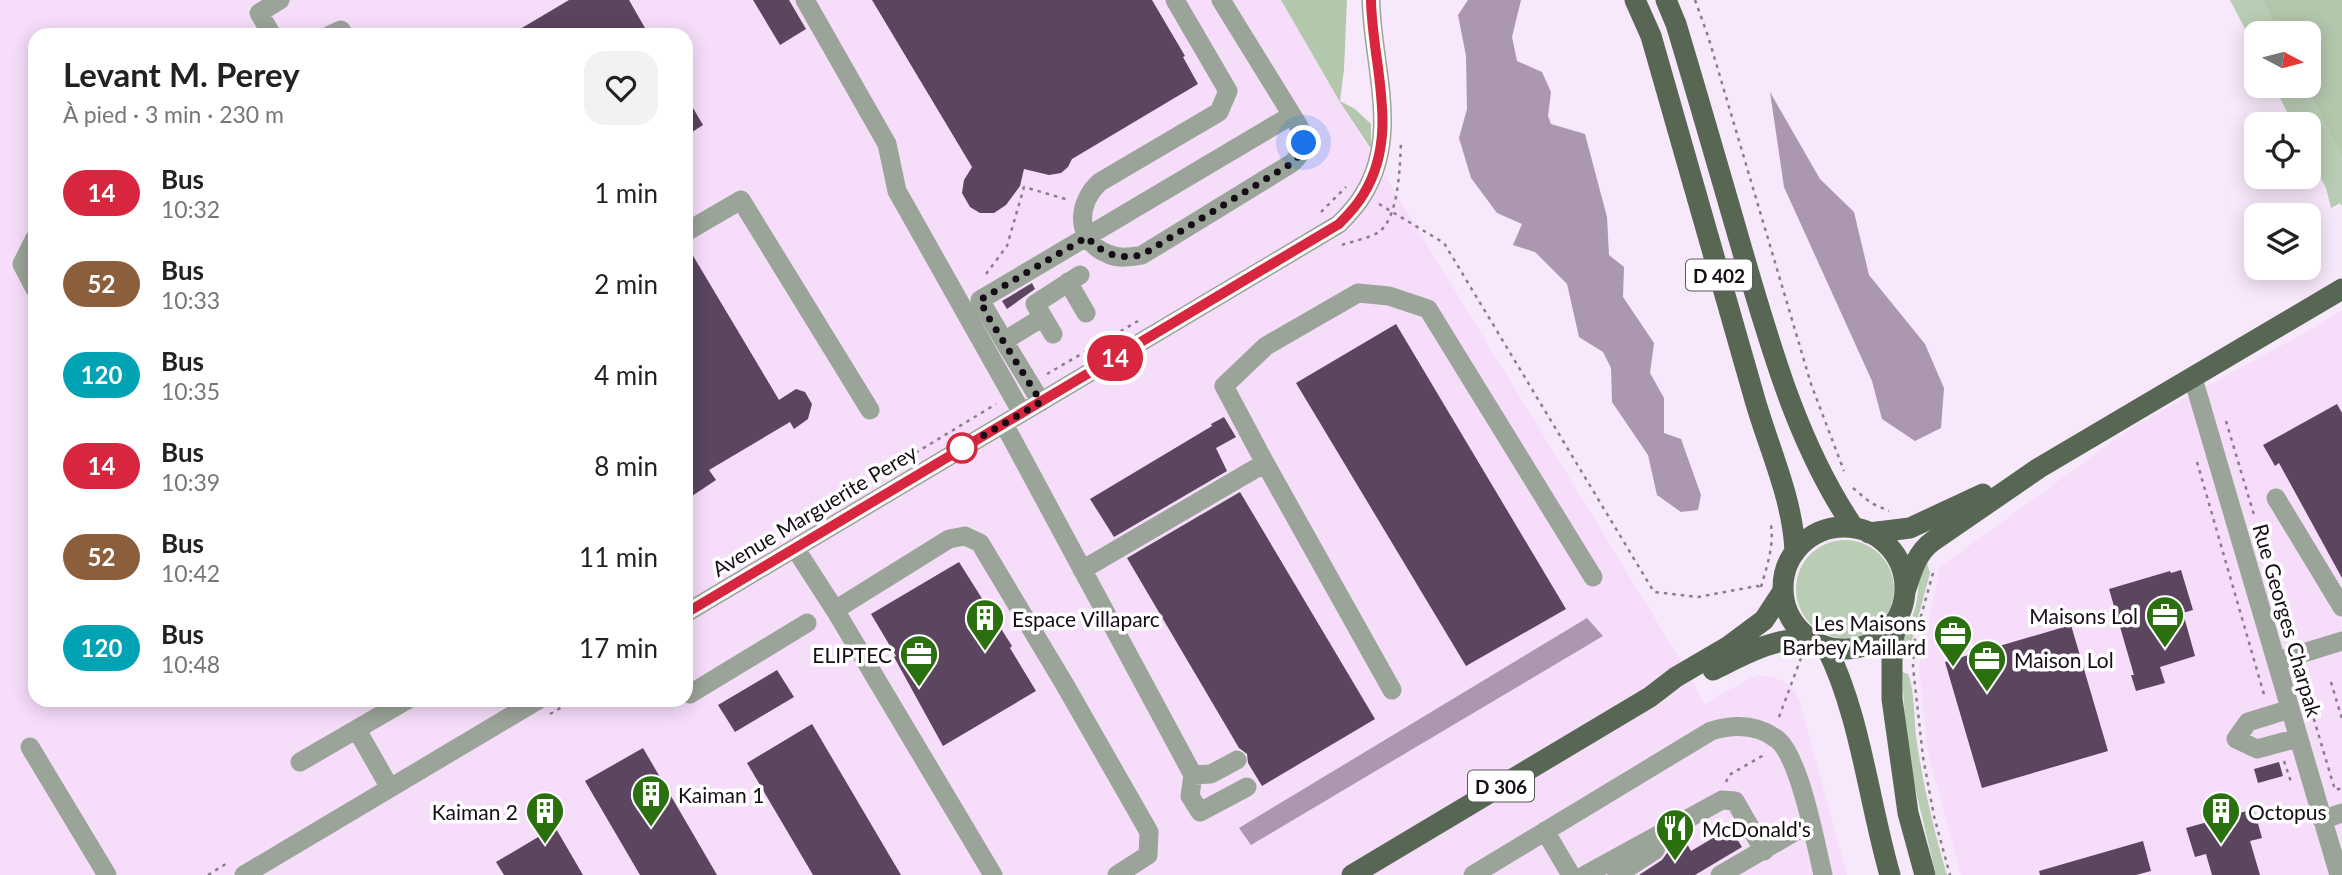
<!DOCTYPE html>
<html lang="fr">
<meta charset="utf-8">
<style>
body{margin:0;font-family:Lato,sans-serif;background:#f2f2f2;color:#222;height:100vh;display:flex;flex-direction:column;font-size:26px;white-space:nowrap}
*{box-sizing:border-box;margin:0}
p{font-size:23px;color:#767676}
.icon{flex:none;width:38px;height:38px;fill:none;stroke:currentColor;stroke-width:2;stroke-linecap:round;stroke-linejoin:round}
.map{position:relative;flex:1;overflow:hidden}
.sheet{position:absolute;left:28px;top:28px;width:665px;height:679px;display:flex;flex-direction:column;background:#fff;border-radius:21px;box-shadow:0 4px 18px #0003}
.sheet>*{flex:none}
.badge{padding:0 14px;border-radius:23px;font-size:24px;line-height:46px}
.needle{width:46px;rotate:97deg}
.buttons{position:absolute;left:2244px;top:21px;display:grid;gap:14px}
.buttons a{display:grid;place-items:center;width:77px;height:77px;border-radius:14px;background:#fff;box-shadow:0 4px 18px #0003;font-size:35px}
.you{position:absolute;width:35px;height:35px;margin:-18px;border:5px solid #fff;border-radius:50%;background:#1a73e8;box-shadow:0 0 0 10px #1a73e833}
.map>.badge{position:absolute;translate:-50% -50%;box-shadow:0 0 0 4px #fff}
.round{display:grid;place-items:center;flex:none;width:74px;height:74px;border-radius:21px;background:#f2f2f2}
.headline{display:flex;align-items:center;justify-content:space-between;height:119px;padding:0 35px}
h1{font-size:33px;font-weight:700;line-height:52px}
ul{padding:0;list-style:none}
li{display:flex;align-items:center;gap:21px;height:91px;padding:0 35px}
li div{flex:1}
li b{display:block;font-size:26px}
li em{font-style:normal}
li .badge{min-width:77px;font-weight:700;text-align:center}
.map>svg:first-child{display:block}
</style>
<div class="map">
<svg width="2342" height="875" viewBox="0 0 2342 875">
<rect width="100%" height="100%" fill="#f8e8fb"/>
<path fill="#f6ddfa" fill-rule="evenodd" d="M0 0H1281L1340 102 1687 671 1654 696 1692 681 1705 704 1746 680 1758 675 1774 677 1788 684 1795 692 1800 702 1847 875H0ZM35 35H686V700H35Z
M2342 310V875H1961L1927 749 1919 667 1940 567 2137 424 2301 335Z"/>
<path fill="#b9cdb4" d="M2230 0H2342V206L2340 203 2331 208 2326 188 2308 154V124H2293L2274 86H2308V33H2256V50Z
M1796 589a49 49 0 1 1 98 0a49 49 0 1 1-98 0Z
M1927 563 1930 573 1908 655 1902 658C1900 637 1911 624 1916 605 1920 586 1916 582 1927 563Z
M1902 672 1908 674C1915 690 1914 725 1917 743 1924 789 1934 831 1947 875H1936L1912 775 1905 721Z"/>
<path fill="#b3c7ad" d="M1281 0H1347L1344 69 1340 101 1355 109 1371 124V149L1340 102Z
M2263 0H2342V155L2307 86 2308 33H2280Z"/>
<path fill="#ac97b0" d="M1468 0H1521L1512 37 1517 61 1542 72 1551 92 1548 116 1551 124 1585 134 1607 217 1609 255 1624 267 1623 297 1654 343 1650 373 1664 398V433L1681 439 1701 495 1698 510 1681 512 1657 495 1648 455 1612 402 1611 368 1603 352 1579 337 1567 284 1535 252 1513 245 1522 224 1497 213 1471 178 1459 138 1467 109 1466 56 1458 15Z
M1770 92 1820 179 1854 212 1869 275 1925 344 1944 388 1941 428 1915 441 1882 419 1872 381 1784 187Z
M1587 618 1603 636 1251 845 1239 828Z"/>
<path fill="#5b455f" d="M569 0H629L649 35H510Z
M753 0H789L806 29 780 45Z
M872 0H1152L1185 56 1183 57 1198 84 1072 159 1068 167 1061 173 1049 175 1024 169 1020 186 1006 205 994 213H980L970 207 962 193 964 180 972 167Z
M686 96 703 125 686 136Z
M686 244 779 400 796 389 805 392 812 404 808 419 794 429 790 422 709 470 716 480 686 500Z
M1032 283 1035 289 1007 309 1002 301Z
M1396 324 1566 609 1466 666 1296 383Z
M2337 404 2342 413V578L2279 463 2275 466 2263 445Z
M1224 417 1236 437 1216 448 1227 471 1114 537 1090 499 1212 426 1211 424Z
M1240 492 1375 719 1262 786 1248 763 1247 754 1239 748 1127 558Z
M959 562 1012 646 1010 648 1036 691 943 746 894 657 896 656 871 614Z
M2181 570 2193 610 2183 613 2195 656 2160 667 2165 683 2136 691 2131 675H2134L2109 589 2170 571 2171 573Z
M2071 625 2108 751 1982 788 1945 662Z
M777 670 794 697 735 732 718 705Z
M812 724 901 875H813L747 763Z
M643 748 717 875H640L585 781Z
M2279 762 2283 776 2258 783 2254 769Z
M2254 809 2262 838 2250 841 2260 875H2212L2206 854 2195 857 2186 828Z
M555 827 583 875H504L496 862Z
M1730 828 1742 847 1695 875H1639L1662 860 1667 853 1686 842 1691 851Z
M2143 841 2151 871 2136 875H2040L2039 871Z"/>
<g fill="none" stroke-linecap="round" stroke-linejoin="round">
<path stroke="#8a7e8c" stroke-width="2.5" stroke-dasharray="3.5 5" stroke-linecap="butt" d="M1695 0 1708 36 1811 384 1844 471
M1379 204 1444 243 1654 592 1698 597 1757 586 1761 587
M1321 212 1346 187
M1342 245C1353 241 1370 238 1379 232 1399 217 1400 165 1401 142
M986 274 1007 246 1024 187 1069 200
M1047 374 1138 321
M2226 421 2254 515
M2197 462 2265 698
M1853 488 1871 503 1889 511
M843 497 996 404
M1933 573 1915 638 1913 667 1923 757 1934 816 1950 875
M1761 587C1767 566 1774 546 1771 525
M2331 682 2342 719
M2304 686 2335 790 2342 788
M550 714 574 700
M1779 717 1801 658
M2284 761 2292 785
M1726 782 1729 775 1762 756 1763 752
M208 875 229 862"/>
<path stroke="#9ba499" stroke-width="19" d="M805 0 887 144 897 191 1022 413
M1175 0 1228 91 1219 112 1100 182C1076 203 1075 241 1108 254 1119 259 1131 257 1142 255L1292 163C1311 146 1304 134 1292 115
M272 35 259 13 280 0
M330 35 341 30 344 35
M686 232 741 200 870 410
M35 238 22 264 35 289
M1068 282 1086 313
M1043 317 1053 334
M1004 341 980 300 1292 115 1221 0
M2193 378 2339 875
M1041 402 1004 341 1043 317 1035 304 1080 275
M1004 424 1193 775 1190 796 1200 812 1247 787
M2276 498 2342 607
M795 548 835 610 993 875
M1082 570 1265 463
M835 610 949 539 965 536 980 543 1065 685 1149 832 1148 855 1117 875
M686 613 1339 224C1348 215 1357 205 1363 195 1401 134 1372 65 1371 0
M2277 661 2342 641
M686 687 690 694 807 623
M1392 690 1265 463 1224 386 1266 346 1358 293 1389 296 1428 309 1593 577
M2290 709 2248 722 2236 739 2257 749 2298 738
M357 730 390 788
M30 747 107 875
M300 762 407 700
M1193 775 1211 774 1237 760
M2322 820 2342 813
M1545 831 1571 875
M244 875 538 700
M1473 875 1711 731C1734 724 1758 724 1778 740 1800 759 1816 845 1823 875
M1585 875 1722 800 1735 801 1764 851
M1617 875 1655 850 1659 840
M1720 875 1796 831 1811 826"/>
<path stroke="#576753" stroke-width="21" d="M1635 0 1651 36C1685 155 1719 274 1753 393 1767 445 1793 497 1795 552
M1666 0 1676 24C1699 100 1721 177 1743 253 1771 348 1798 446 1854 528
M1783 588a61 61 0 1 1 122 0a61 61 0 1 1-122 0Z
M1869 533 1910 528 1983 494
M1905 592C1911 573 1916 553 1933 541L2039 468 2342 289
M1898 619 1892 644V699L1908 813 1925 875
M1826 647C1860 713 1869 803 1890 875
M1713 670C1746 654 1771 639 1808 638
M1352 875 1650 697 1676 677 1729 646 1764 620 1783 591"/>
</g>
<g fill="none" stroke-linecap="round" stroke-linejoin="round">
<g stroke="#fff" stroke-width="16">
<path id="line" d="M686 613 1339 224C1348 215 1357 205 1363 195 1401 134 1372 65 1371 0"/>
</g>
<use href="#line" stroke="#d7263d" stroke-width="10"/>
<path stroke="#160d17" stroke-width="7" stroke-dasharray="0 12.6" d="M962 448 1041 402 987 315 980 300 1087 237C1103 255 1118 259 1142 255L1292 163 1300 155 1304 143"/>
</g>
<defs>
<g id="office-pin" transform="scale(2.0125)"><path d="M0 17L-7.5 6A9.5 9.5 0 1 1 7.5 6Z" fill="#2a700e" stroke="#fff"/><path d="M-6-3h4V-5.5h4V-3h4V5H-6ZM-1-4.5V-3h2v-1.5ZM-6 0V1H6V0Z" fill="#fff"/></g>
<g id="building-pin" transform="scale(2.0125)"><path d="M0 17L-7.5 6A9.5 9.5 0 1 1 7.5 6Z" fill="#2a700e" stroke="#fff"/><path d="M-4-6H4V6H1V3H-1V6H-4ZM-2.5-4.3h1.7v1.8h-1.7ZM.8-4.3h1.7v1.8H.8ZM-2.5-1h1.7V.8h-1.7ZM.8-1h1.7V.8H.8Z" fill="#fff"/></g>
<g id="restaurant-pin" transform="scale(2.0125)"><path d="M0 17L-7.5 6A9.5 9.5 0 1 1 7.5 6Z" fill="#2a700e" stroke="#fff"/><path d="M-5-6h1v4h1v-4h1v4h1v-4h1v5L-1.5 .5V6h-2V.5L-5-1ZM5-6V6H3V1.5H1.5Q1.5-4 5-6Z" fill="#fff"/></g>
</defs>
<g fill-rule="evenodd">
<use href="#office-pin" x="2165" y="615"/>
<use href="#building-pin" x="985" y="618"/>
<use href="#office-pin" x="1953" y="634"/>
<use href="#office-pin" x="919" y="654"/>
<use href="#office-pin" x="1987" y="659"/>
<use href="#building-pin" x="651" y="794"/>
<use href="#building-pin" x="545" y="811"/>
<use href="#building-pin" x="2221" y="811"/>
<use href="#restaurant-pin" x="1675" y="828"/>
</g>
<circle fill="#fff" stroke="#d7263d" stroke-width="3.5" cx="962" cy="448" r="14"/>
<g text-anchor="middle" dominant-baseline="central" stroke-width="7" stroke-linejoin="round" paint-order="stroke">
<g fill="#fff" stroke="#5c565d" stroke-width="2">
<rect x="1686" y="259.5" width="66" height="31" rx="5"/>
<rect x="1468" y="770.5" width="66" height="31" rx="5"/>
</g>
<g font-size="19" font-weight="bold" fill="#160d17">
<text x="1719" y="275">D 402</text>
<text x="1501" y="786">D 306</text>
</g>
<g font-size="21" fill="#160d17" stroke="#fff">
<text transform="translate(814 510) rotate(-31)">Avenue Marguerite Perey</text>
<text transform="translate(2288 620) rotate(74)">Rue Georges Charpak</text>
</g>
<g font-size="21" fill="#160d17" stroke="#fff" text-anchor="start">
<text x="2138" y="615" text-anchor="end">Maisons Lol</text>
<text x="1012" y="618">Espace Villaparc</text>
<text x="1926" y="622" text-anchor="end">Les Maisons<tspan x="1926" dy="24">Barbey Maillard</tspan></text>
<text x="892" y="654" text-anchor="end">ELIPTEC</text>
<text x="2014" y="659">Maison Lol</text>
<text x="678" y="794">Kaiman 1</text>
<text x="518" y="811" text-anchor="end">Kaiman 2</text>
<text x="2248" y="811">Octopus</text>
<text x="1702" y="828">McDonald's</text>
</g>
</g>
</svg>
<div class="buttons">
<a><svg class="needle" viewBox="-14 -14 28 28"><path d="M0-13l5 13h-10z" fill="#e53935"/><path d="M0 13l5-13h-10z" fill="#767676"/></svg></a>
<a><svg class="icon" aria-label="locate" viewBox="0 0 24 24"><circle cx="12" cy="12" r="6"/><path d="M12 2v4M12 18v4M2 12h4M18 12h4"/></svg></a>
<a><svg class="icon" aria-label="layers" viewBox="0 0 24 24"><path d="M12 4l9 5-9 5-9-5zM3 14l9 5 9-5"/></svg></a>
</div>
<div class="you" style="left:1304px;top:143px"></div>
<b class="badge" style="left:1115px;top:358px;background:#d7263d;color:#fff">14</b>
<section class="sheet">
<div class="headline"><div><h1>Levant M. Perey</h1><p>À pied · 3 min · 230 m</p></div><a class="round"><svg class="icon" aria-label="heart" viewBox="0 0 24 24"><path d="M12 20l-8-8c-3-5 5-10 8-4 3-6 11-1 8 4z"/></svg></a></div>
<ul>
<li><span class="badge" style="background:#d7263d;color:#fff">14</span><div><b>Bus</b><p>10:32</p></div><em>1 min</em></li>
<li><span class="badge" style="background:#8b5e3c;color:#fff">52</span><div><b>Bus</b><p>10:33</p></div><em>2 min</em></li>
<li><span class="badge" style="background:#00a3b4;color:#fff">120</span><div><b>Bus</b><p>10:35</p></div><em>4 min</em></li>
<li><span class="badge" style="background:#d7263d;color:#fff">14</span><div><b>Bus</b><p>10:39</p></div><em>8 min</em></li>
<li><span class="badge" style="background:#8b5e3c;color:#fff">52</span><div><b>Bus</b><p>10:42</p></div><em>11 min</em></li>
<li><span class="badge" style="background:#00a3b4;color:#fff">120</span><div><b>Bus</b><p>10:48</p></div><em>17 min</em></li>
</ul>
</section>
</div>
